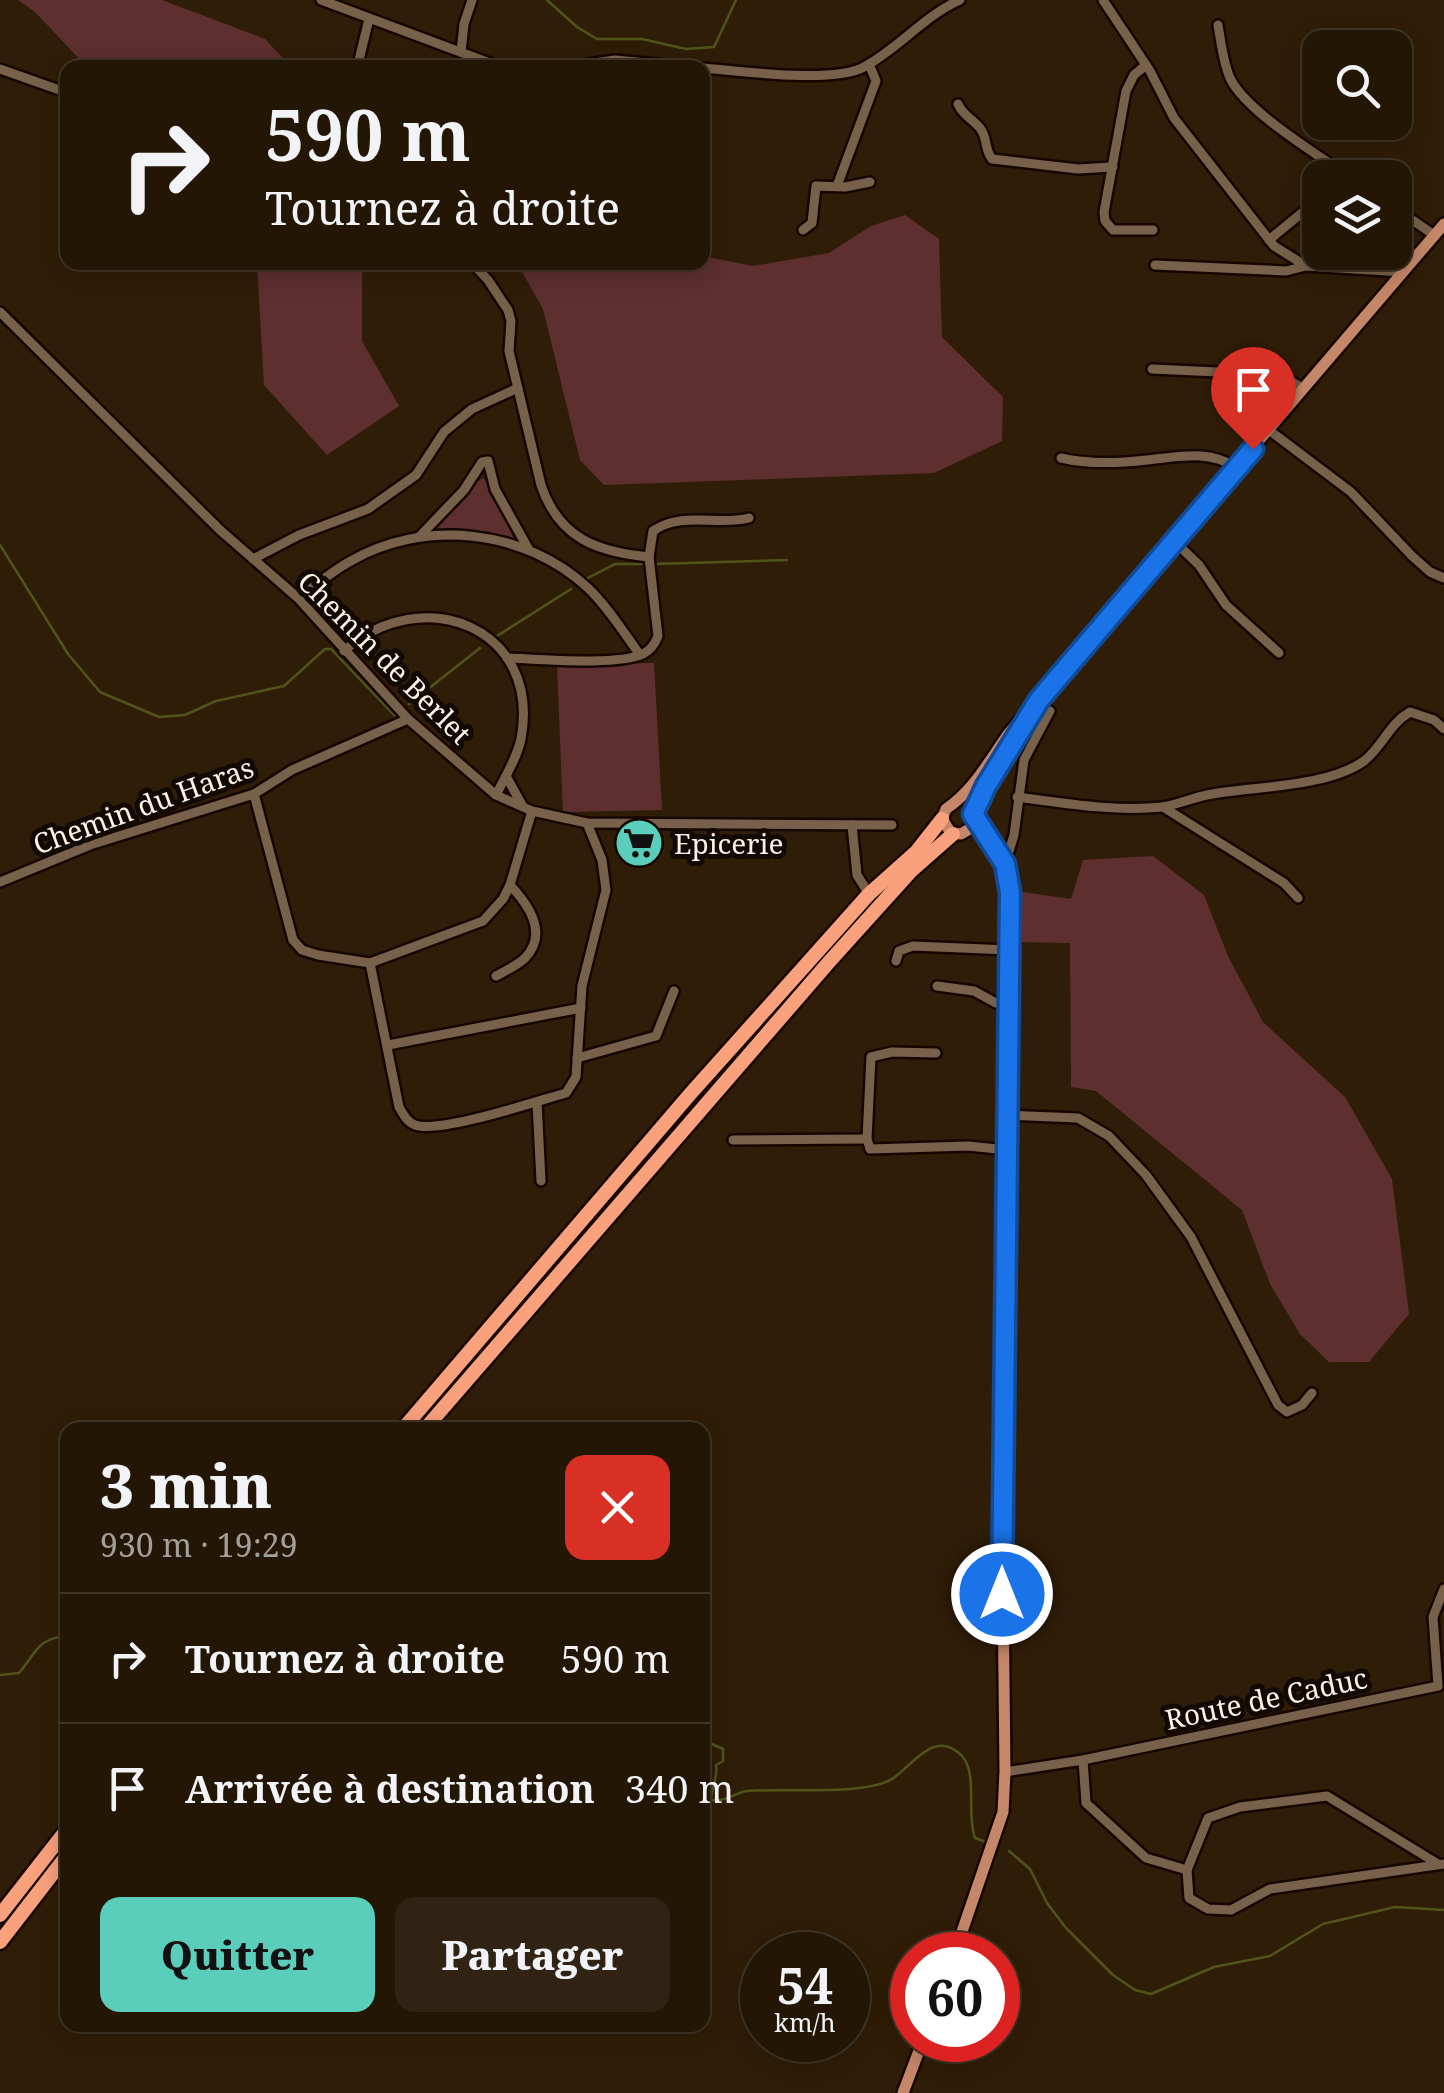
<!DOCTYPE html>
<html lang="fr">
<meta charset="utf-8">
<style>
:root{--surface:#241605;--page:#302313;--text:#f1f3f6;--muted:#a39f9a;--line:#413527;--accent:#5bcebb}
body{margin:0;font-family:"Noto Serif",serif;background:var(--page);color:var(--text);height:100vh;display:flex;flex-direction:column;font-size:38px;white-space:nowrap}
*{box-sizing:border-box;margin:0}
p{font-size:32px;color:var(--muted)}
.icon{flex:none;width:55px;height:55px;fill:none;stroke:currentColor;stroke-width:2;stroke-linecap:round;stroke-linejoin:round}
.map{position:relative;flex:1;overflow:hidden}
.side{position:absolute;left:60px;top:1422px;width:650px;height:610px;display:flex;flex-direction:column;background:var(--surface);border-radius:20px;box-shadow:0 5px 25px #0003,0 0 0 2px var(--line)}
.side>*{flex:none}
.top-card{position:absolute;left:60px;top:60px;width:650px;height:210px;border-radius:20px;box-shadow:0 5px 25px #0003,0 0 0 2px var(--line);background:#241605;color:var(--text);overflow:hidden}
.tools{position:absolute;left:1302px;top:30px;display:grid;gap:20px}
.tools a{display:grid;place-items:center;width:110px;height:110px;border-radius:20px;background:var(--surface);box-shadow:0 5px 25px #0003,0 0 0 2px var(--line);font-size:50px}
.speed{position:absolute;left:740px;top:1932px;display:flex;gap:20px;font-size:50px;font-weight:700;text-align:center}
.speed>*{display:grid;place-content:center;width:130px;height:130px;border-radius:50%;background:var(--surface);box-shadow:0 5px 25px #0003,0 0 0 2px var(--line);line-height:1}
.speed small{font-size:25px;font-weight:400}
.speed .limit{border:15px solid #d22;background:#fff;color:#111}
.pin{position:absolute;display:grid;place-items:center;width:85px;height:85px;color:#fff;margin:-102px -42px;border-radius:50% 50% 50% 0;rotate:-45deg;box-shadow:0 0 10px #0007}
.pin .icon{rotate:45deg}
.me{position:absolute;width:110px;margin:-55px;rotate:0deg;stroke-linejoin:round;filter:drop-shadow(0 0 8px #0008)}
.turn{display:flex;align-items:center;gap:35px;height:210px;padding:0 40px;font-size:45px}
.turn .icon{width:130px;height:130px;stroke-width:2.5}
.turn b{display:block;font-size:70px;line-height:85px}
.round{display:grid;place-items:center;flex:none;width:105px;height:105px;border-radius:20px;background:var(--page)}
.head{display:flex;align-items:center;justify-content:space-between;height:170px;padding:0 40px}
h1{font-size:60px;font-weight:800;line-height:75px}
.primary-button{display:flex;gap:20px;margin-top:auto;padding:20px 40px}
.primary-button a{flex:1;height:115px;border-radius:20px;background:var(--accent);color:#111;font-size:40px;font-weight:800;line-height:115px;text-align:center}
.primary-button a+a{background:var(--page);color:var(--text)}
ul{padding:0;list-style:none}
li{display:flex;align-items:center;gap:30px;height:130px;padding:0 40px;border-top:2px solid var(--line)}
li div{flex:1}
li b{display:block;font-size:38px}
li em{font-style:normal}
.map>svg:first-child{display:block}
.green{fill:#5d2f2f}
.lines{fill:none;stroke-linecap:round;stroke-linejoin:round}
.stream{stroke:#515419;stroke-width:2.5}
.minor-casing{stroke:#170600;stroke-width:14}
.major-casing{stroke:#170600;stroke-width:16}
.highway-casing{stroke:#170600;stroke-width:19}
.minor{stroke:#78614a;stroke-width:9}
.major{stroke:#c58769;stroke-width:11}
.highway{stroke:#f9a17d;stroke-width:14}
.route-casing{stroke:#114b97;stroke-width:25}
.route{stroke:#1a73e8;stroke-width:18}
.labels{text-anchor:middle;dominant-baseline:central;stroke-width:10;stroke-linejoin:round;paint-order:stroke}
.street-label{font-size:28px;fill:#fdf2e8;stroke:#120903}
.poi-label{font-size:28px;fill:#fdf2e8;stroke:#120903;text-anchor:start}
</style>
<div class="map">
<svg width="1444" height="2093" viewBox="0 0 1444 2093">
<rect width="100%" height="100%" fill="#301d07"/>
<g class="green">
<polygon points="18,0 162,0 265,39 291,67 87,67 35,12"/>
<polygon points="905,215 939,239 942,337 1003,397 1002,441 934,473 604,485 580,460 543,309 517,263 702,262 703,256 753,266 829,253 871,226"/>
<polygon points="257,263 362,263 362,341 399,406 327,455 264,385"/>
<path d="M483,478C492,486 508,527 516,542L485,531H434C449,517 467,486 483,478Z"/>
<polygon points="654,663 662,810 563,812 557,665"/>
<polygon points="1153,856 1204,895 1228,956 1263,1022 1345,1097 1392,1179 1409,1314 1369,1362 1329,1362 1300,1334 1270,1284 1242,1210 1096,1091 1071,1087 1070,943 1017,942 1016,891 1071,899 1083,860"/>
</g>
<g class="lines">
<g class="stream">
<polyline points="547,0 577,27 597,39 642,39 686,49 714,47 736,0"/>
<polyline points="0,545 68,654 100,692 159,717 185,715 216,701 284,686 325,649 331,649 395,716"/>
<polyline points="654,564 787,560"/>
<polyline points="586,579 615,564 642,564"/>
<polyline points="494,638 571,589"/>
<polyline points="409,704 480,648"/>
<path d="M0,1675L19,1673C38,1651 35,1640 68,1635"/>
<path d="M702,1748L712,1744L723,1749V1761L716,1765C718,1779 711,1788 711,1800C726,1802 734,1793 747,1791C782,1788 864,1796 892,1779C912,1767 934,1727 962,1756C978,1774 966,1813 975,1838L986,1842"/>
<polyline points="1009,1851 1030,1869 1047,1903 1066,1928 1113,1975 1135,1990 1151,1994 1214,1967 1270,1956 1323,1924 1395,1907 1444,1910"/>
</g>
<g class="minor-casing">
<g id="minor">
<polyline points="321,0 503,68"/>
<polyline points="1103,0 1150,71 1174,118 1274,246 1306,266 1403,272"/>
<path d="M1218,25C1221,42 1223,62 1230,78C1246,112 1320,156 1351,178"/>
<polyline points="461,52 464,24 472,0"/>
<polyline points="1146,65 1134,75 1126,91 1104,212 1105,221 1113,230 1153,230"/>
<polyline points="357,68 369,19"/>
<polyline points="560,68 615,60 699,68"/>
<path d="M702,68C740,71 833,84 864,67C899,48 924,16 960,0"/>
<polyline points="0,69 68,93"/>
<path d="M958,104C963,116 972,118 980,128C988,138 984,149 992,159L1078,169L1113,167"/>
<polyline points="837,186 876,81 869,64"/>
<polyline points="1395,208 1434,235"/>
<polyline points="803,230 812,223 816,186 845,187 870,182"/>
<polyline points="1269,240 1320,198"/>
<path d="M471,262L488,280L508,310L511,321L509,351L541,485C559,539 598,552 649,557"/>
<polyline points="1155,265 1286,271 1306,266"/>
<polyline points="0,312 220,530 298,598 408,719 496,795 532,811 587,823 892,825"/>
<polyline points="1152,369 1281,375 1304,389"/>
<polyline points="1269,430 1351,492 1412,556 1430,572 1444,578"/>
<path d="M1061,458C1086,464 1121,463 1147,460C1179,457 1209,449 1237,468"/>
<polyline points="419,537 464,490 482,462 488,461 495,489 529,550"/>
<polyline points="1175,542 1199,565 1226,605 1279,653"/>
<polyline points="253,559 299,535 368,509 416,475 444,432 472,409 518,388"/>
<path d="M298,598C315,586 331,572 349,562C424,518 525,529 588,588C608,607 624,633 640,655"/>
<path d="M344,651C422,581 542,627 521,739C517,758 505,777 496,795"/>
<path d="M507,658C539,659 617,666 643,654C651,650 655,644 658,636L649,557L653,531C681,511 718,526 749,518"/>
<polyline points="506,776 522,805"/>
<polyline points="254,794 293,940 302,950 318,955 370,963 483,921 503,899 510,885 532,811"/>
<path d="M1017,797C1064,803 1115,812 1162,807C1177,805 1192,798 1207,795C1252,786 1326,788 1364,761C1383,746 1389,724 1410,712L1434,720L1444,729"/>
<polyline points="1163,807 1284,883 1298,898"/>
<polyline points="852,825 857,875 869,894"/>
<polyline points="1005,864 1014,835 1024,760 1050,711"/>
<polyline points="0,882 90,845 254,794 292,770 408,719"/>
<polyline points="896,961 899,951 913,946 1009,950"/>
<path d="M370,963L399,1107C403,1114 407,1122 415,1125C439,1134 537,1101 566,1093L576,1077L582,986L606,890L602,860L587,823"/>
<path d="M496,976C505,971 518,965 525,958C549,933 528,904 510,885"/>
<polyline points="937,986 974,991 996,1003 1008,1004"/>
<polyline points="388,1045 581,1008"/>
<polyline points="936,1053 892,1052 871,1057 867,1139 870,1149 968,1146 1007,1150"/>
<polyline points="577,1058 656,1036 674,991"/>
<polyline points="537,1102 541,1181"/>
<polyline points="1007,1115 1078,1118 1109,1136 1146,1175 1191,1237 1278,1405 1287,1412 1302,1405 1312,1393"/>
<polyline points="733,1140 867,1139"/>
<polyline points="1083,1760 1086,1803 1146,1858 1187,1870"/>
<polyline points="1005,1772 1083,1760 1438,1686 1433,1617 1444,1589"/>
<polyline points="1438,1864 1327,1796 1240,1807 1208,1818 1187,1870 1189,1898 1208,1909 1231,1910 1270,1889 1444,1864"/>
</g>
</g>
<g class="major-casing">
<g id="major">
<path d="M1039,699L986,786L973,814L971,828L961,834L951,833L942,819L946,809C974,790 989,761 1009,733L1444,224"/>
<polyline points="954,1955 1003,1812 1005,1772 1002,1495 1011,892 1000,852 973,817"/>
<polyline points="903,2093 923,2040"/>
</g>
</g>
<g class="highway-casing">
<g id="highway">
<polyline points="402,1430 691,1093 869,894 916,852 942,819"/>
<polyline points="424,1430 829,962 911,871 953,834"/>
<polyline points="0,1915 68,1828"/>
<polyline points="0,1942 68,1854"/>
</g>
</g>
<use href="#minor" class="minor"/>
<use href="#major" class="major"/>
<use href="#highway" class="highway"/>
</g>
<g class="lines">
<g class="route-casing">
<polyline id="route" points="1002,1594 1010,892 1005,864 973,814 986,786 1039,700 1253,449"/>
</g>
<use href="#route" class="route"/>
</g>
<defs>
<g id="supermarket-disc" transform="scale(2.5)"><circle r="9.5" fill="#5bcebb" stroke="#120903"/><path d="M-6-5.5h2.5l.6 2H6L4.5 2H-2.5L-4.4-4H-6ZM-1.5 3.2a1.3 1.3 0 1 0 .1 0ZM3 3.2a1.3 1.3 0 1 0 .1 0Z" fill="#111"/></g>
</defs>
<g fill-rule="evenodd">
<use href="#supermarket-disc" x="639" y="843"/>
</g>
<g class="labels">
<g class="street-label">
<text transform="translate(385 657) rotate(45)">Chemin de Berlet</text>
<text transform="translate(143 805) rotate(-20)">Chemin du Haras</text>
<text transform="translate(1266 1698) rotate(-12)">Route de Caduc</text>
</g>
<g class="poi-label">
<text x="674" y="843">Epicerie</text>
</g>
</g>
</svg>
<div class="tools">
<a><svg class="icon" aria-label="search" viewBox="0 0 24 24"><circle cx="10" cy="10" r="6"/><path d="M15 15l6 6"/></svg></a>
<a><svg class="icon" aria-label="layers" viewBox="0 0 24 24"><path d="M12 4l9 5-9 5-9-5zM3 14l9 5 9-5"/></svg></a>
</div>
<div class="speed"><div>54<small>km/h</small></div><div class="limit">60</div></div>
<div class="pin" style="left:1253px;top:449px;background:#d93025"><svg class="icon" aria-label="arrive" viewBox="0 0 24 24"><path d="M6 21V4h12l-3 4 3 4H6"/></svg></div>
<svg class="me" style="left:1002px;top:1594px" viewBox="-20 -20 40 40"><circle r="17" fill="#1a73e8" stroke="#fff" stroke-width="3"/><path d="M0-11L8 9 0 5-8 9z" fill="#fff"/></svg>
<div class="top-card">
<div class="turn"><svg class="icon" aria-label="right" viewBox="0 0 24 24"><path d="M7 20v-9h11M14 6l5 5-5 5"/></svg><div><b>590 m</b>Tournez à droite</div></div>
</div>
<section class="side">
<div class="head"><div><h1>3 min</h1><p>930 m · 19:29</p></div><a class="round" style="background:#d93025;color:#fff"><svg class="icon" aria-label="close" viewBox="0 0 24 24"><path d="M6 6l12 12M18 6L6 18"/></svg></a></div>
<ul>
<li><svg class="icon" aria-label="right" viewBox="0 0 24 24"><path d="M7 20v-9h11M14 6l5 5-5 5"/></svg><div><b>Tournez à droite</b></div><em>590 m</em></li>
<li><svg class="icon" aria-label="arrive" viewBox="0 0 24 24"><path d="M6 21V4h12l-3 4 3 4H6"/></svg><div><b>Arrivée à destination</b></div><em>340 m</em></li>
</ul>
<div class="primary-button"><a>Quitter</a><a>Partager</a></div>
</section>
</div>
